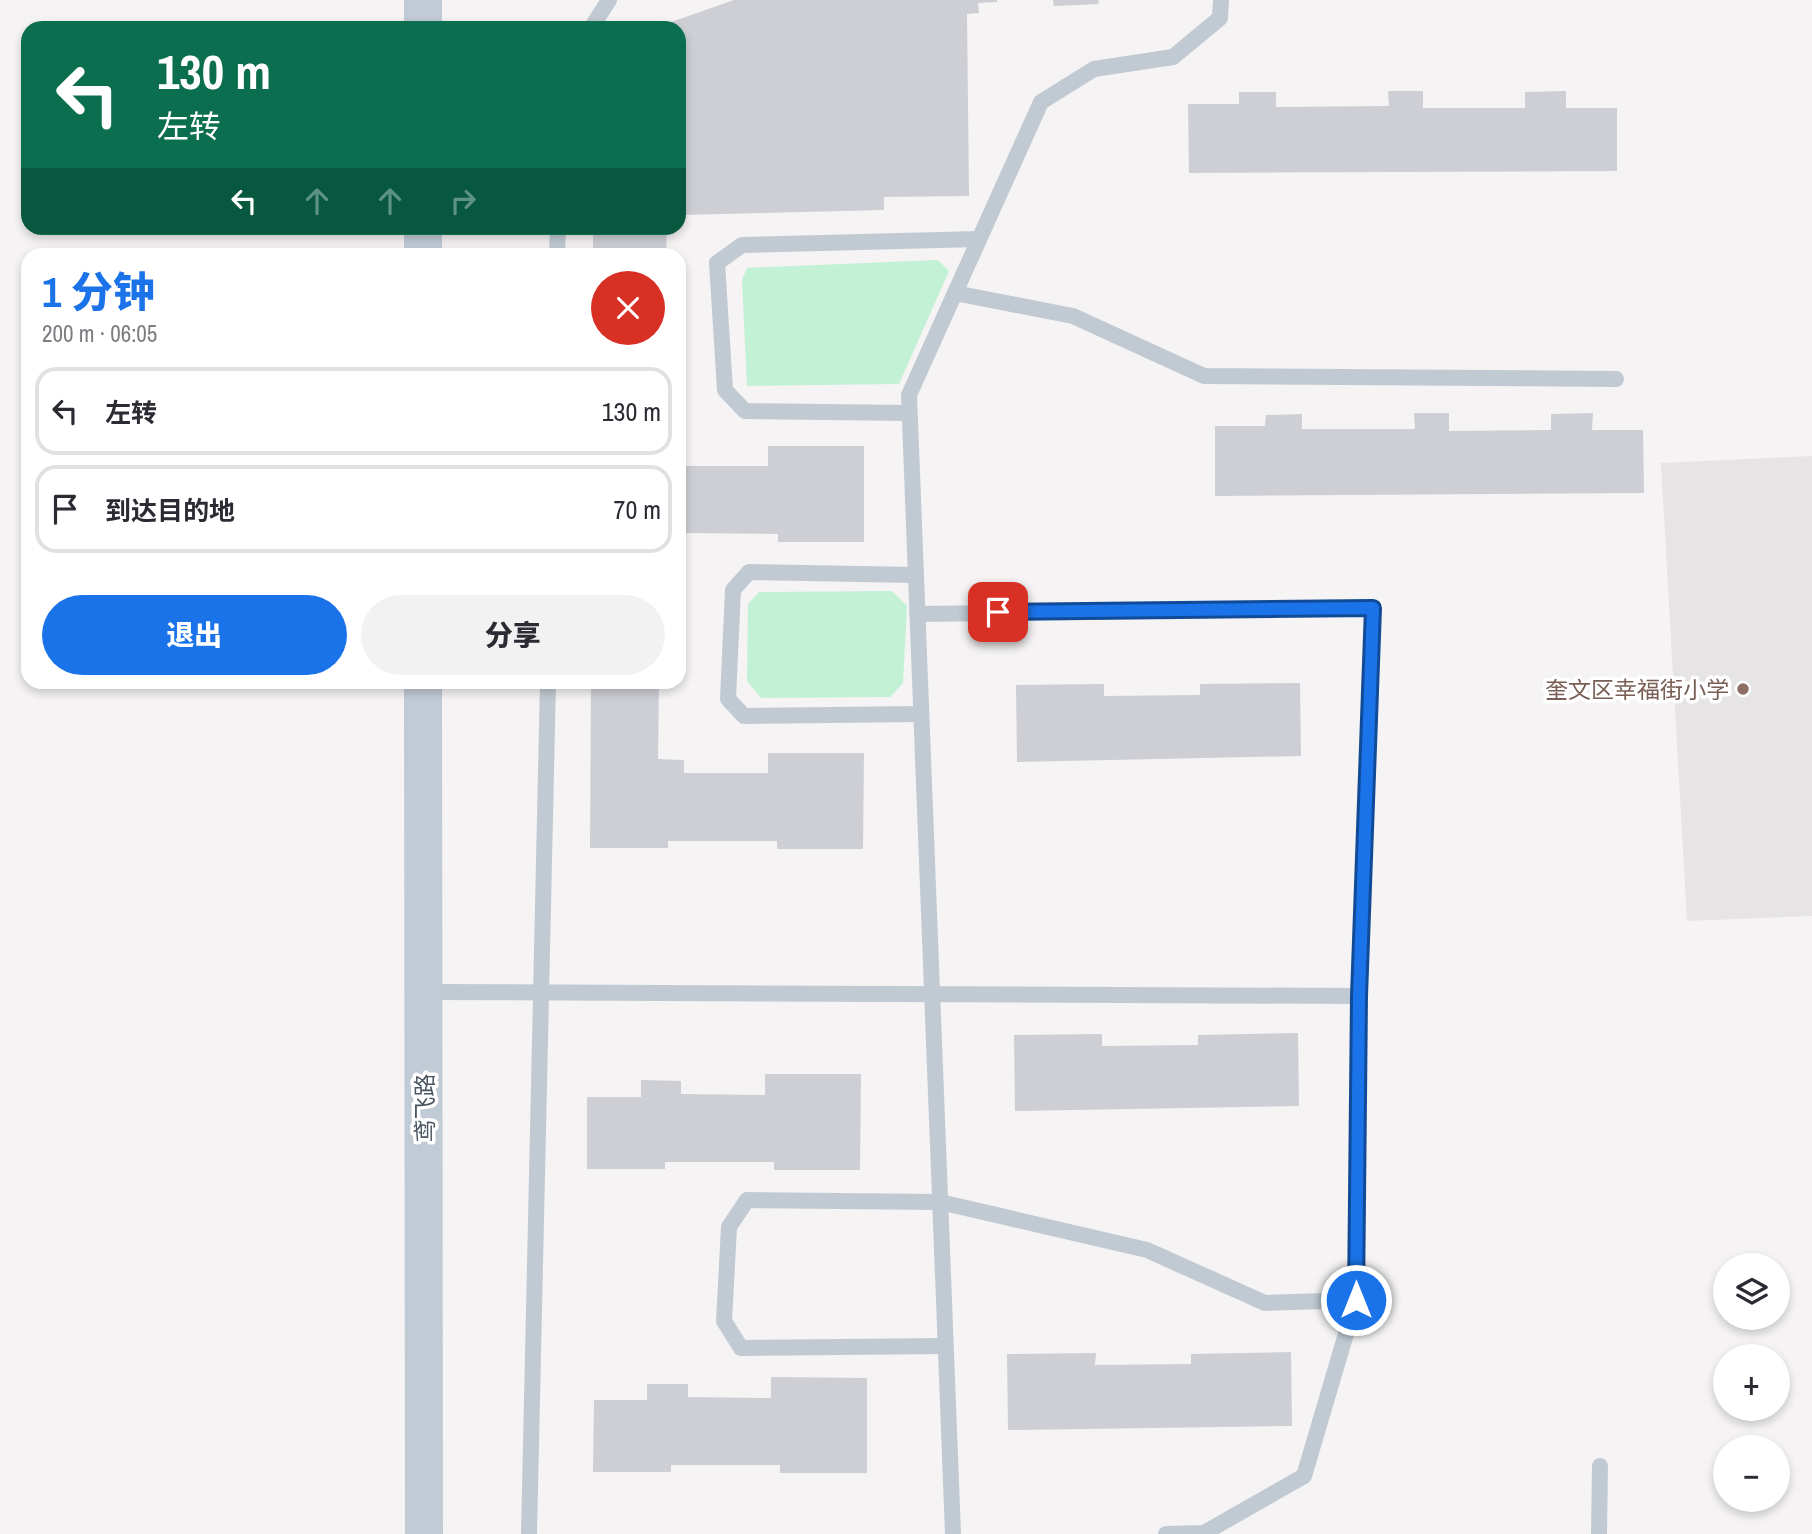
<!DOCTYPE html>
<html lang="zh">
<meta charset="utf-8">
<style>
:root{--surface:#fff;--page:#f2f2f3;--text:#2b2b33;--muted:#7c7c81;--line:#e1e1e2;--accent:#1a73e8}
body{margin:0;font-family:"Archivo Narrow","Noto Sans SC",sans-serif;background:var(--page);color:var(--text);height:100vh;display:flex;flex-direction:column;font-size:26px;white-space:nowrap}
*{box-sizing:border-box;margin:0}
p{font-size:23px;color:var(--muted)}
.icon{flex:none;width:38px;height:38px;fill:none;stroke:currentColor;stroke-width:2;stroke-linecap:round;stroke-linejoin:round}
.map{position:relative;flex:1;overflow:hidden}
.details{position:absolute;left:21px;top:248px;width:665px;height:441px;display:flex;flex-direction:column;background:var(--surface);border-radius:21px;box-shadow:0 4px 10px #0003}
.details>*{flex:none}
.top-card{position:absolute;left:21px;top:21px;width:665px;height:214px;border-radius:21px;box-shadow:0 4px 10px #0003;background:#0b6e4f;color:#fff;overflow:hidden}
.fabs{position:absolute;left:1713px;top:1253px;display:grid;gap:14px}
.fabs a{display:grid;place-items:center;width:77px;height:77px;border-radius:50%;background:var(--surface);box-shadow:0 4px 10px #0003;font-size:35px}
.pin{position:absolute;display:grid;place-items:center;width:60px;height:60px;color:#fff;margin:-30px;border-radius:14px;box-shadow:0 4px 10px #0006}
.me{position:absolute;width:77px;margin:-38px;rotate:0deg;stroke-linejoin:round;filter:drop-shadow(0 0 5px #0008)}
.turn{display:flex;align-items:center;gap:24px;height:147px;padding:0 21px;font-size:32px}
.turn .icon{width:91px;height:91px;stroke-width:2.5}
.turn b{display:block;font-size:49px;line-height:60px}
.lanes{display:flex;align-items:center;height:66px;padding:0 21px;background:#0003;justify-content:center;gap:35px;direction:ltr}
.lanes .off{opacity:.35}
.round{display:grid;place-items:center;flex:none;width:74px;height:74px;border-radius:37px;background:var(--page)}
.overview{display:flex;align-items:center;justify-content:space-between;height:119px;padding:0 21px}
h1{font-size:42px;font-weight:800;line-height:52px;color:var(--accent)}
.button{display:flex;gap:14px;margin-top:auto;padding:14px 21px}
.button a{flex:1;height:80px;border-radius:42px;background:var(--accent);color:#fff;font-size:28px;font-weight:800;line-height:80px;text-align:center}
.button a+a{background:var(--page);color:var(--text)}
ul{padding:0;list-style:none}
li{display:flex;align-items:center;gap:21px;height:88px;margin:0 14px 10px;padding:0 7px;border:4px solid var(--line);border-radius:21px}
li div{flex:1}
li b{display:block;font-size:26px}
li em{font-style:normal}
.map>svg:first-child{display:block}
.education{fill:#e6e4e5}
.green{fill:#c3f1d5}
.building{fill:#cdcfd5}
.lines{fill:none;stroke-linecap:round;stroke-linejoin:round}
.lane{stroke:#c1cad2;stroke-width:16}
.secondary{stroke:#c1cbd6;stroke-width:38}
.route-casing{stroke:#114b97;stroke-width:18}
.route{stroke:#1a73e8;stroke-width:12}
.education-dot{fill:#8d6e63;stroke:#fff;stroke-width:2.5}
.labels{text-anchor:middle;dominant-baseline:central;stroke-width:7;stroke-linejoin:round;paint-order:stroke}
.education-label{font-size:23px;fill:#785e54;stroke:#fff;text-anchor:end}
.street-label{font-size:23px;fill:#4a5661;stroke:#fff}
</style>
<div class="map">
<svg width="1812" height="1534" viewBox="0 0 1812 1534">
<rect width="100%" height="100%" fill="#f5f3f3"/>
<polygon class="education" points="1812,456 1812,916 1687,921 1661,463"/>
<g class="green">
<polygon points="938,260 949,271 899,384 747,386 742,280 747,268"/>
<polygon points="892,591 907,606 903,683 890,697 761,698 747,681 748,604 759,592"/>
</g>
<g class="building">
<polygon points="734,0 997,0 997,2 978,3 979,13 967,14 969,196 884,197 884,210 679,215 679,28 654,28"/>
<polygon points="1053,0 1098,0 1099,4 1054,6"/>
<polygon points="1388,91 1423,91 1423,108 1525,108 1525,92 1566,91 1566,108 1617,108 1617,171 1189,173 1188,104 1239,104 1239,92 1276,92 1276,107 1389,106"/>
<polygon points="593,228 667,228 666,256 593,256"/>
<polygon points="1414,413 1449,413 1449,431 1551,430 1551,414 1593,413 1592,430 1643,430 1644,493 1215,496 1215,426 1265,426 1266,415 1302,414 1302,429 1415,429"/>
<polygon points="768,446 864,446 864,542 778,542 778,534 679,533 679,452 685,452 685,466 768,466"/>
<polygon points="591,682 659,682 658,759 684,760 684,773 768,773 768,753 864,753 863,849 777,849 777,841 668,841 668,848 590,848"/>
<polygon points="1300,683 1301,756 1017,762 1016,685 1104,684 1104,696 1200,695 1200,684"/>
<polygon points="1298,1033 1299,1106 1015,1111 1014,1035 1102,1034 1102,1046 1198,1045 1198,1035"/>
<polygon points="765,1074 861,1074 860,1170 774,1170 774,1162 665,1162 665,1169 587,1169 587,1097 641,1097 641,1080 681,1081 681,1094 765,1095"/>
<polygon points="1291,1352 1292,1426 1008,1430 1007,1354 1096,1353 1095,1365 1191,1364 1191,1354"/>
<polygon points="771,1377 867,1378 867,1473 780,1473 780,1465 671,1465 671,1472 593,1472 594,1400 647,1400 647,1384 688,1384 688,1397 771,1398"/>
</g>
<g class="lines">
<g class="lane">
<polyline points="591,28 609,0"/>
<polyline points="557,256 558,228"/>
<polyline points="955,293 1073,316 1204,376 1616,379"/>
<polyline points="909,413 745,411 725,390 717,263 742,245 979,239"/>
<polyline points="915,575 749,572 733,590 728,699 744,716 921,714"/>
<polyline points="424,992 1359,996 1373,608 917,614"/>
<polyline points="945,1346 741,1348 724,1321 729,1227 747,1200 940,1202 1147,1250 1265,1303 1356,1300"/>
<polyline points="529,1534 548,682"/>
<polyline points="953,1534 909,395 1041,102 1094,69 1173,57 1220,18 1221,0"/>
<polyline points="1166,1534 1204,1533 1304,1476 1356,1300 1359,996"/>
<polyline points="1599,1534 1600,1466"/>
</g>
<g class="secondary">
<polyline points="423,0 423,28"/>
<polyline points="423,228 423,256"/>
<polyline points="423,682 424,1534"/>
</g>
</g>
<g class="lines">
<g class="route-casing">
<polyline id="route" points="998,612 1373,608 1359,996 1356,1300"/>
</g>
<use href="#route" class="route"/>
</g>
<circle class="education-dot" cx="1743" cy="689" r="7"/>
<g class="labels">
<g class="education-label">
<text x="1729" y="689">奎文区幸福街小学</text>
</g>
<g class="street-label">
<text transform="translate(424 1108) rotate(-90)">鸢飞路</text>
</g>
</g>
</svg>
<div class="fabs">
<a><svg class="icon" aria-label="layers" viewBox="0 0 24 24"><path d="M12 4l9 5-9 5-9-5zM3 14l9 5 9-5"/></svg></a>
<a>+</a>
<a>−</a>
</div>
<div class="pin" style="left:998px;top:612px;background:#d93025"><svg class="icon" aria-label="arrive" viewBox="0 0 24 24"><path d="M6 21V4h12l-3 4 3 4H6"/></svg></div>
<svg class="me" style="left:1356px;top:1300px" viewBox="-20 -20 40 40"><circle r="17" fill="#1a73e8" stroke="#fff" stroke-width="3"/><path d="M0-11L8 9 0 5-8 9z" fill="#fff"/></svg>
<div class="top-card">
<div class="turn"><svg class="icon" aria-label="left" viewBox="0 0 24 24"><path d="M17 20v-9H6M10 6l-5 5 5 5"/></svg><div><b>130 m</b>左转</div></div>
<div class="lanes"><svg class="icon" aria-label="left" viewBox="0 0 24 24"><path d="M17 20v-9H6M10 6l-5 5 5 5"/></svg><svg class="icon off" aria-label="ahead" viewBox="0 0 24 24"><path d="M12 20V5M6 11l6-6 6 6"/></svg><svg class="icon off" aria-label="ahead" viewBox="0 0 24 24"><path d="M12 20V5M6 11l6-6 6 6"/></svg><svg class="icon off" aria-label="right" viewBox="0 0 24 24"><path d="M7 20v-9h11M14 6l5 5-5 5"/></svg></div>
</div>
<section class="details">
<div class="overview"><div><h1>1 分钟</h1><p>200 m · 06:05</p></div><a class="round" style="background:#d93025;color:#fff"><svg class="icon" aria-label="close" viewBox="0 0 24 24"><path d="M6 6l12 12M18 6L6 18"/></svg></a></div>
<ul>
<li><svg class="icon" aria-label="left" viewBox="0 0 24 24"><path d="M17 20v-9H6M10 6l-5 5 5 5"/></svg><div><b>左转</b></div><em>130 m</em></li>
<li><svg class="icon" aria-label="arrive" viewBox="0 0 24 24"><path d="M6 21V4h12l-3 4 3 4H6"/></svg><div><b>到达目的地</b></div><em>70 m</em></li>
</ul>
<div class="button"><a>退出</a><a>分享</a></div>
</section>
</div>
